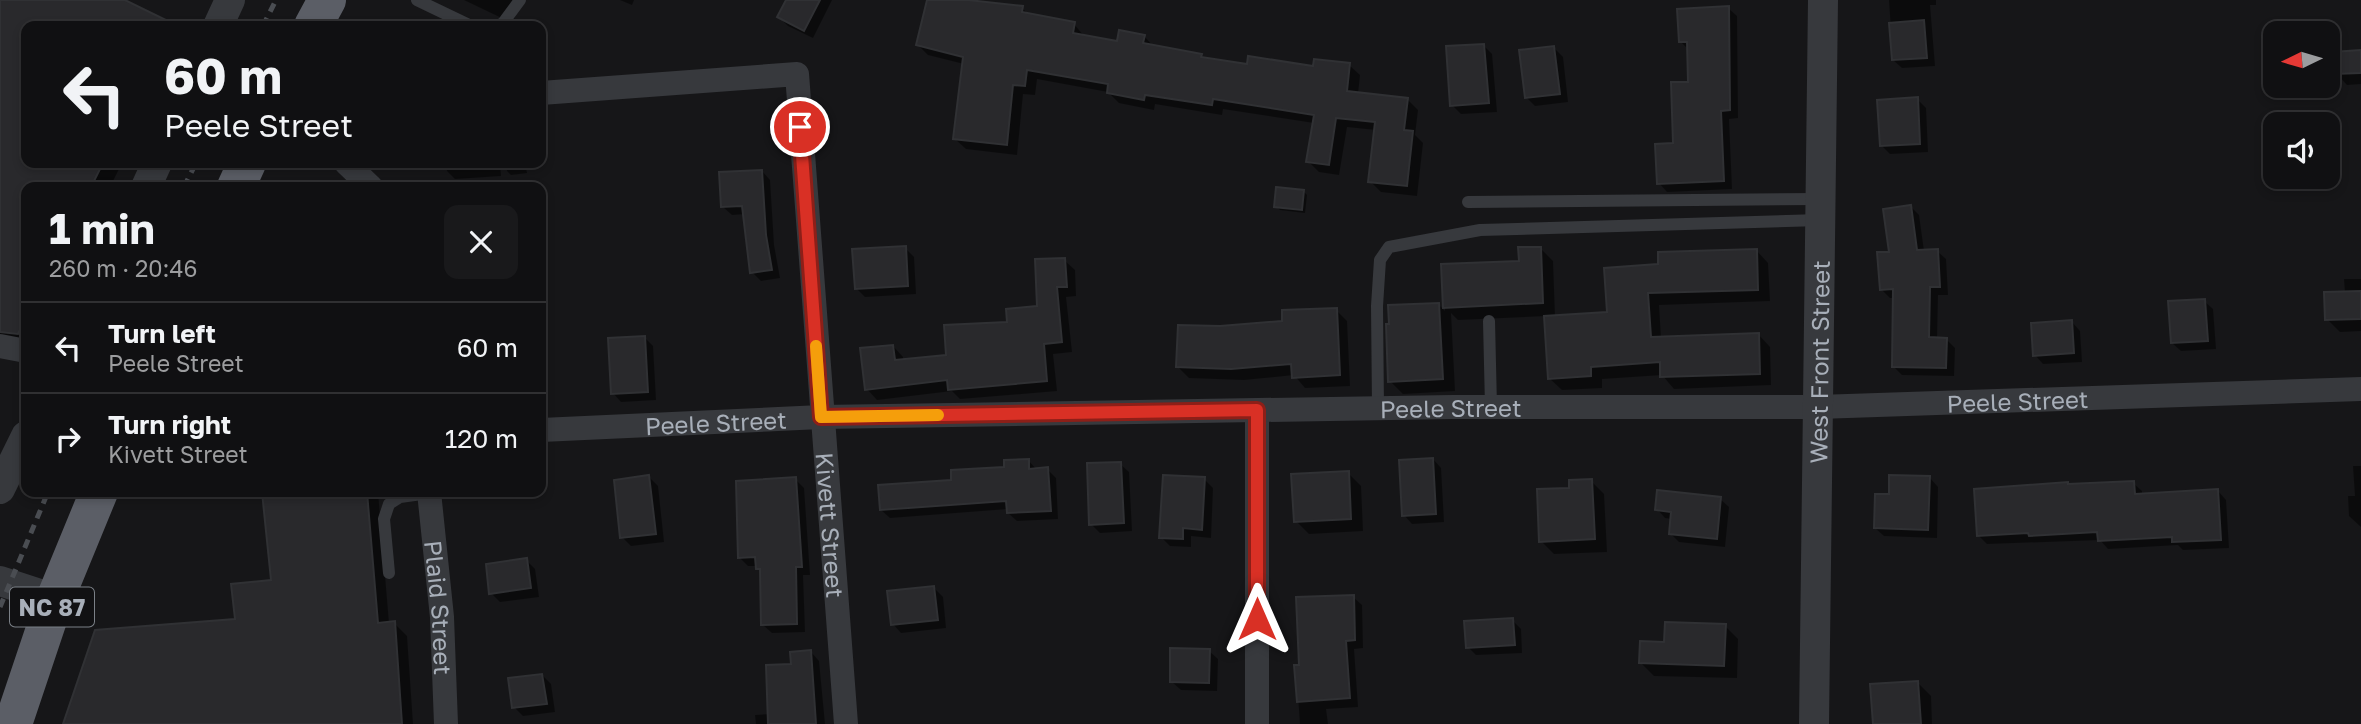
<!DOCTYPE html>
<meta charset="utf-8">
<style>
:root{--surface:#101012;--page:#19191b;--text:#f1f3f6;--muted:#9c9d9f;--line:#303032}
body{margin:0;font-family:"Golos Text",sans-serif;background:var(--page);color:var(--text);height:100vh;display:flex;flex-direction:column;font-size:26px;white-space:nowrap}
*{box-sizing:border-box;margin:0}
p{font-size:23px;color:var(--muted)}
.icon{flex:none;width:38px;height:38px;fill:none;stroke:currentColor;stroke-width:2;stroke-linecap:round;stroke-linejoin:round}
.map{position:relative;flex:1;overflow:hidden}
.side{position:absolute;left:21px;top:182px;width:525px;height:315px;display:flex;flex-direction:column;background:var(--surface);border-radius:14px;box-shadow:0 4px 10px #0003,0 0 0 2px var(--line)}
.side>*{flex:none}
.guide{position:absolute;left:21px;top:21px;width:525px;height:147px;border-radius:14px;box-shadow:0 4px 10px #0003,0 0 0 2px var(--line);background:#101012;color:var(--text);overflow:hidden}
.needle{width:46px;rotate:265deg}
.buttons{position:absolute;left:2263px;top:21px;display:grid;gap:14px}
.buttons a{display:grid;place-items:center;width:77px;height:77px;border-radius:14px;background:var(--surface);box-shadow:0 4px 10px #0003,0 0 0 2px var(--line);font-size:35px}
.pin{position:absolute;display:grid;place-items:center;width:60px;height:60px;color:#fff;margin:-30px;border:4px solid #fff;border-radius:50%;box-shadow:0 2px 7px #0007}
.me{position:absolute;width:77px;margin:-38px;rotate:0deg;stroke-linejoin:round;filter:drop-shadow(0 0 5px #0008)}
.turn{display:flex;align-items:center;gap:24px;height:147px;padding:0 28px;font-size:32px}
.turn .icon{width:91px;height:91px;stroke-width:2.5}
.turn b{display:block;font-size:49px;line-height:60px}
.round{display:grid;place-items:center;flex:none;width:74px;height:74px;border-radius:14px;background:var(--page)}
.head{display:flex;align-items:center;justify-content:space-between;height:119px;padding:0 28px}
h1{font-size:42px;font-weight:700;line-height:52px}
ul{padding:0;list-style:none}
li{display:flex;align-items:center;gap:21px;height:91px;padding:0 28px;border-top:2px solid var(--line)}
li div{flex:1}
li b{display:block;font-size:26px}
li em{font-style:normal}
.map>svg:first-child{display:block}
.shadow{fill:#0007}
.building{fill:#29292c;stroke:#303134;stroke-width:2}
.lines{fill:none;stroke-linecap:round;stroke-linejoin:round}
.service{stroke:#37393d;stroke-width:12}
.minor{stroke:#37393d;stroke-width:24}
.tertiary{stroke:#37393d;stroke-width:30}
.trunk{stroke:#5b5e66;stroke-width:38}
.rail{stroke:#4a4d52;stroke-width:5;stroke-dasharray:9 7;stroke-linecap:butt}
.route-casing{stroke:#8d1f18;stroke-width:18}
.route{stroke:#d93025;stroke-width:12}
.slow{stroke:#f59e0b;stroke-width:12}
.labels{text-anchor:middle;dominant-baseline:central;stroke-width:7;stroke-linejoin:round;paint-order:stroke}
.shield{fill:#111113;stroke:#7b8087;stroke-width:2}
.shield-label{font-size:23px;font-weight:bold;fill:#a8afb9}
.street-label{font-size:24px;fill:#a8afb9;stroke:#111113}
</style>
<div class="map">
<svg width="2361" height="724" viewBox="0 0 2361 724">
<rect width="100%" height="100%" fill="#161618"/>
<g class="shadow">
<polygon points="0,0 121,0 173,26 26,26 26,163 122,163 110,187 26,187 26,346 0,349"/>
<polygon points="464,0 522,0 512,23"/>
<polygon points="620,0 634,0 632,5"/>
<polygon points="788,0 832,0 813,38 788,26 779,17"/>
<polygon points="929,0 975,0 975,3 1022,8 1030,16 1074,24 1084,36 1118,43 1144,36 1154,47 1201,56 1205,60 1248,66 1314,68 1349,65 1360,75 1358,94 1407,99 1418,110 1415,135 1423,143 1417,196 1381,192 1370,181 1376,130 1347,127 1339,175 1319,172 1308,161 1314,123 1223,109 1222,115 1155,104 1154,110 1119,103 1108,92 1037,79 1035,95 1023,94 1017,155 966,149 955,139 964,64 928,55 918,45"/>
<polygon points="1889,0 1936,0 1936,5 1930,5 1935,66 1902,68 1893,60"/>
<polygon points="1728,8 1737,16 1738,118 1729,119 1732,189 1667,192 1659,183 1675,145 1690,84 1689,50 1680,41"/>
<polygon points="1484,46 1492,54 1497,112 1461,114 1452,105"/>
<polygon points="1554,48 1563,57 1568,102 1535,106 1526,97"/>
<polygon points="2361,52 2361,84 2347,85 2336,73"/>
<polygon points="1917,99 1926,108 1928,152 1890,154 1881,145"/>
<polygon points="446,163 500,163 501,176 455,179 447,171"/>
<polygon points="506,163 525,163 527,173 511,175 507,171"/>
<polygon points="762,171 770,180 774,245 780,278 761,281 752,272 745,214 732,215 723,207"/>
<polygon points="1303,191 1307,195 1305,213 1280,210 1276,206"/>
<polygon points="1911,207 1919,215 1924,251 1937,251 1946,259 1948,295 1938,295 1937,339 1946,339 1955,348 1954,376 1902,375 1893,366 1894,298 1890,298 1881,289 1891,253"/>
<polygon points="905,248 914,257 916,294 865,297 856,288"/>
<polygon points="1540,248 1553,261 1555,317 1609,314 1660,266 1756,250 1768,263 1770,301 1659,305 1661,338 1758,334 1770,347 1771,385 1674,389 1662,375 1602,379 1602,388 1562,390 1549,378 1546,316 1458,320 1451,313 1455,391 1403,394 1390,381 1438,304 1445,311 1443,266 1521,262"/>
<polygon points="1064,260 1075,270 1076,296 1066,297 1072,352 1053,354 1057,391 960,399 952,391 877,400 867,389 893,346 903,357 903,361 948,356 1039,307"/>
<polygon points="2344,279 2361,279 2361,331 2340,332 2327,319 2345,293"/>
<polygon points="2204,301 2213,309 2216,349 2181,351 2172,343"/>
<polygon points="1336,310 1347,321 1350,386 1305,388 1294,375 1244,380 1189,378 1178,367 1220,328 1284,323"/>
<polygon points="2072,322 2080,331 2082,362 2043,364 2035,355"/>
<polygon points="644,337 653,346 656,400 621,402 613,393"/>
<polygon points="1433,459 1441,468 1444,522 1412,524 1404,515"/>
<polygon points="1028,460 1037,470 1047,469 1056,478 1058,519 1017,521 1008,513 1008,509 890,518 881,510 953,481"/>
<polygon points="1120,464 1129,472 1132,531 1100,533 1091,524"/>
<polygon points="2353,466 2361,466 2361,527 2349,516 2348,496 2355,496"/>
<polygon points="1348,473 1361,486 1363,531 1309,534 1296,521"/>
<polygon points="649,477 658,486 664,542 631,546 622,537"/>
<polygon points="1930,478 1938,487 1937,538 1884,536 1875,528 1891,496"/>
<polygon points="795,479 804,488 810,575 803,575 805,632 772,633 763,625 762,572 758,566 748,566 740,558"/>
<polygon points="1204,479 1213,488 1211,538 1191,536 1191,547 1170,546 1161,537"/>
<polygon points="1591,481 1604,494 1607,552 1554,554 1541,541"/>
<polygon points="2133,483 2142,491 2142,496 2218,491 2226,500 2229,548 2183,550 2178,545 2108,549 2100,540 1987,544 1978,535 2069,486"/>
<polygon points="260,492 378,492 389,623 394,623 407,636 413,724 64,724 237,621 273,582 265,496"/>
<polygon points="1720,499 1729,507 1725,547 1679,542 1671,534 1672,519 1665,518 1657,509"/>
<polygon points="526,560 535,569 539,597 500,602 491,593"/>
<polygon points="934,588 943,597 946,628 901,633 893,624"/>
<polygon points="1353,597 1362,605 1363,648 1354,649 1358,707 1326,709 1328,724 1300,724 1296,667 1301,666"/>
<polygon points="1512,620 1521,629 1522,653 1476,655 1468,647"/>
<polygon points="1725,626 1738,639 1737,678 1654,676 1641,663"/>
<polygon points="1209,651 1218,659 1217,691 1181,690 1172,682"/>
<polygon points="811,652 819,661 825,724 756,724 755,715 770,714 793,665"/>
<polygon points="542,675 551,684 555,712 523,716 514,707"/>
<polygon points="1918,683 1931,696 1932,724 1874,724"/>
</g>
<g class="building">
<polygon points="0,0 125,0 178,26 26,26 26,163 103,163 91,187 26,187 26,317 18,334 0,332"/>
<polygon points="786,0 820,0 804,31 777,17"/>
<polygon points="927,0 968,0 1023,6 1022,12 1075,22 1073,33 1117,41 1119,30 1145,35 1143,43 1202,54 1201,57 1247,64 1248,56 1313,66 1314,59 1350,63 1347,91 1408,98 1404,130 1413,131 1407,186 1368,182 1375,122 1336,118 1329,165 1306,162 1314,115 1213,99 1212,105 1145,95 1144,100 1107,93 1108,84 1027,70 1025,86 1013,85 1007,145 953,139 963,57 916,45"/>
<polygon points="1729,6 1730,110 1721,111 1724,181 1657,184 1655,144 1673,143 1671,82 1688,82 1687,42 1679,42 1677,9"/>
<polygon points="1924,20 1927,58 1892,60 1889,23"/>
<polygon points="1484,44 1489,103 1450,106 1446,46"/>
<polygon points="1554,46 1560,94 1525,98 1519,50"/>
<polygon points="2361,50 2361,73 2334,74 2333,52"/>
<polygon points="1918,97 1920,144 1880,146 1877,100"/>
<polygon points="762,170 766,235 772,270 750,273 742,206 721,207 719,172"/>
<polygon points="1276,187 1304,190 1302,210 1274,207"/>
<polygon points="1911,205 1917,250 1938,249 1940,287 1930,287 1929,337 1947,338 1946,368 1892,367 1893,289 1880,290 1877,252 1889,252 1883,209"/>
<polygon points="906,246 908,286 855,289 852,249"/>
<polygon points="1518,247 1541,247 1543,303 1443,308 1441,264 1519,261"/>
<polygon points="1757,249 1758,290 1648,293 1651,337 1759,333 1760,374 1660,377 1660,362 1591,367 1591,376 1548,379 1544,316 1607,312 1604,268 1658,264 1658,252"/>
<polygon points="1065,258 1067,287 1057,287 1062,342 1044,344 1047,381 948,390 947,380 865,390 860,348 893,345 895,360 946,355 944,325 1007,322 1006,309 1037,306 1035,259"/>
<polygon points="2361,291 2361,319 2325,320 2324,292"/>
<polygon points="2205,299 2208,341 2171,343 2168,301"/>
<polygon points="1439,303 1443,379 1388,382 1386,324 1389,324 1388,305"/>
<polygon points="1337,308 1340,375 1292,378 1291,364 1231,369 1176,367 1178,325 1220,326 1282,321 1282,310"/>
<polygon points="2072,320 2074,353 2033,356 2031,323"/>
<polygon points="645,336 648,392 611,394 608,338"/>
<polygon points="1433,458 1436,514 1402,516 1399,460"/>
<polygon points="1029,459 1029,469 1048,467 1051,511 1007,513 1006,501 880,510 878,485 951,480 951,470 1004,467 1004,460"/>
<polygon points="1121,462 1124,523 1089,525 1087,463"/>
<polygon points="1349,471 1351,519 1294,522 1291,474"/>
<polygon points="649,475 656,534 620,538 614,480"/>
<polygon points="1163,475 1205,477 1202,530 1183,528 1183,539 1159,538"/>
<polygon points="1889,475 1930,476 1928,530 1874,528 1875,494 1889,494"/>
<polygon points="796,477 802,567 796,567 797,624 761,625 760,569 756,569 755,557 738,558 736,481"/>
<polygon points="1592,479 1595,539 1539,542 1537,489 1569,488 1569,480"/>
<polygon points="2134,481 2135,494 2218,489 2221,540 2172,542 2172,537 2098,541 2097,532 2029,536 2028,533 1977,536 1974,489 2068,482 2068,484"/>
<polygon points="1657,490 1721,497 1717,539 1669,534 1671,512 1655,510"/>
<polygon points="262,492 367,492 378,623 395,621 402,724 63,724 95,630 235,619 231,584 271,580"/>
<polygon points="527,558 531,588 489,594 486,564"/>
<polygon points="934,586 938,620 891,625 887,591"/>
<polygon points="1354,595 1355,640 1346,641 1350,698 1297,702 1294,665 1299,665 1296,597"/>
<polygon points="1513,618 1515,645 1466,648 1464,621"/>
<polygon points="1665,622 1726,624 1724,666 1639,663 1640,641 1664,642"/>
<polygon points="1170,648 1210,649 1209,683 1170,682"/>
<polygon points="811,650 816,724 768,724 766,665 791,664 790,652"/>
<polygon points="542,674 547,704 512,708 508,678"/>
<polygon points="1918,681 1921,724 1873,724 1870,684"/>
</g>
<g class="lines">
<g class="service">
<polyline points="417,0 471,26"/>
<polyline points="497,26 503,23 520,0"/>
<polyline points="1468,202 1821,199"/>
<polyline points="1489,321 1491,407"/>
<polyline points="1378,408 1377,306 1380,260 1389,247 1480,230 1820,220"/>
<polyline points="389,573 384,519 389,504 400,497 429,493"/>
</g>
<g class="minor">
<path id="s1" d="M541,93L797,74L846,724"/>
<polyline points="346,163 371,187"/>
<polyline points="0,346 26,351"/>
<polyline points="1257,410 1257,724"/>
<path id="s2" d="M541,430L821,417L1452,407H1818L2361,389"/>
<path id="s3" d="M429,492L442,617L446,724"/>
</g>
<g class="tertiary">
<polyline points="218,26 230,0"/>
<polyline points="146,187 157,163"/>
<polyline points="0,489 26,436"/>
<polyline points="0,581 55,599"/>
<path id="s4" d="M1814,724L1823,0"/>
</g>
<g class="trunk">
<polyline points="313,26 327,0"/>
<polyline points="236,187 247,163"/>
<polyline points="13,724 55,599 99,492"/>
</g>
<g class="rail">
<polyline points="263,26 276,0"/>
<polyline points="184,187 196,163"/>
<polyline points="0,607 48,492"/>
</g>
</g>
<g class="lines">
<g class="route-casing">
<polyline id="route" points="800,127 821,417 1257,410 1257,619"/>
</g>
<use href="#route" class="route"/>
<polyline class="slow" points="816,346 821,417 938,415"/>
</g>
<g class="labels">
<rect class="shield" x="10" y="587.5" width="84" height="39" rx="5"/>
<g class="shield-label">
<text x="52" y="607">NC 87</text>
</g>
<g class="street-label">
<text stroke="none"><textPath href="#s4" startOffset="362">West Front Street</textPath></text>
<text stroke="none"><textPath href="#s2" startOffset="1477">Peele Street</textPath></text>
<text stroke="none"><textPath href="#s2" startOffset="910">Peele Street</textPath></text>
<text stroke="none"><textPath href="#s2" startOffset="175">Peele Street</textPath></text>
<text stroke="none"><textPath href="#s1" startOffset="709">Kivett Street</textPath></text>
<text stroke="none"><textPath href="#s3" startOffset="116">Plaid Street</textPath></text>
</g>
</g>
</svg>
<div class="buttons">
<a><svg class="needle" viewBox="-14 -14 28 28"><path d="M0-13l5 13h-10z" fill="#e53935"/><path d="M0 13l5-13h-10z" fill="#9c9d9f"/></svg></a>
<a><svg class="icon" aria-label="sound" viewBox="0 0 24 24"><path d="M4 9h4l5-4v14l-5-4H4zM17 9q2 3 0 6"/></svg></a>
</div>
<div class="pin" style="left:800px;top:127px;background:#d93025"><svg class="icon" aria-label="arrive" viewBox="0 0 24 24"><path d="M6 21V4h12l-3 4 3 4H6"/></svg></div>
<svg class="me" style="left:1257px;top:619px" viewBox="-20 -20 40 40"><path d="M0-17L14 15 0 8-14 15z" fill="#d93025" stroke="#fff" stroke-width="4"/></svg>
<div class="guide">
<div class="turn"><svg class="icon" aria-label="left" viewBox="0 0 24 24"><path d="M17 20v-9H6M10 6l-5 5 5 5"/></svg><div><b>60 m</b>Peele Street</div></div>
</div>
<section class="side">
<div class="head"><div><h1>1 min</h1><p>260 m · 20:46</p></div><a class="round"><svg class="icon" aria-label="close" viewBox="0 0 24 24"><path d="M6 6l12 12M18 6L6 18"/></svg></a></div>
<ul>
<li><svg class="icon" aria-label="left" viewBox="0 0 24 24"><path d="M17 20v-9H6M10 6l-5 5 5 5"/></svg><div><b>Turn left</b><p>Peele Street</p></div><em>60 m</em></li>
<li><svg class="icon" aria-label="right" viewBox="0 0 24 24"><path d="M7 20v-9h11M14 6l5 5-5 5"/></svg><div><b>Turn right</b><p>Kivett Street</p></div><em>120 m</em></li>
</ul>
</section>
</div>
